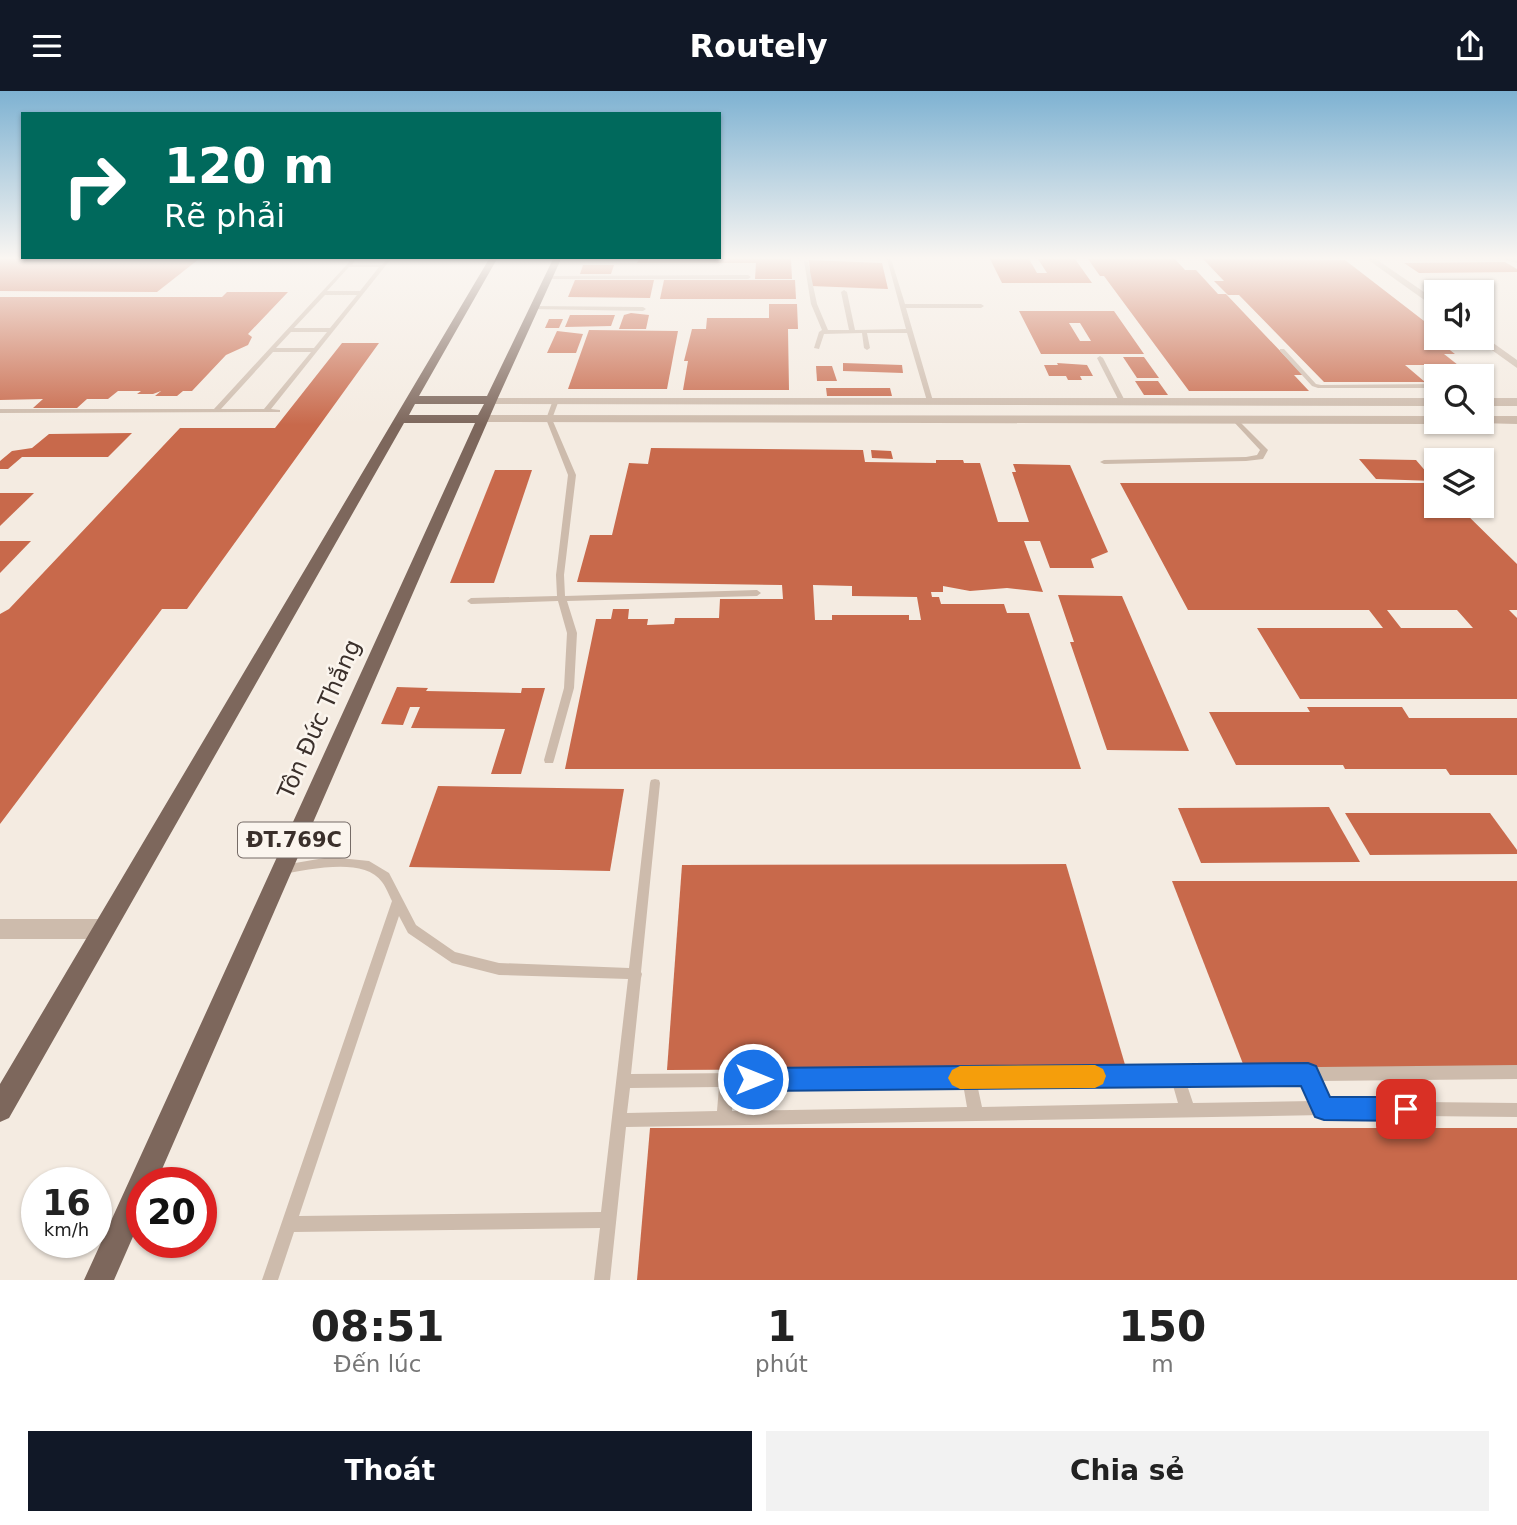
<!DOCTYPE html>
<html lang="vi">
<meta charset="utf-8">
<style>
:root{--surface:#fff;--page:#f2f2f2;--text:#222;--muted:#767676;--accent:#111827}
body{margin:0;font-family:"DejaVu Sans",sans-serif;background:var(--page);color:var(--text);height:100vh;display:flex;flex-direction:column;font-size:26px;white-space:nowrap}
*{box-sizing:border-box;margin:0}
p{font-size:23px;color:var(--muted)}
.icon{flex:none;width:38px;height:38px;fill:none;stroke:currentColor;stroke-width:2;stroke-linecap:round;stroke-linejoin:round}
.map{position:relative;height:1189px;overflow:hidden}
.details{display:flex;flex-direction:column;background:var(--surface);flex:1}
.details>*{flex:none}
.hud{position:absolute;left:21px;top:21px;width:700px;height:147px;border-radius:0px;box-shadow:0 2px 5px #0004;background:#00695c;color:#fff;overflow:hidden}
.tools{position:absolute;left:1424px;top:189px;display:grid;gap:14px}
.tools a{display:grid;place-items:center;width:70px;height:70px;border-radius:0px;background:var(--surface);box-shadow:0 2px 5px #0004;font-size:35px}
.speed{position:absolute;left:21px;top:1076px;display:flex;gap:14px;font-size:35px;font-weight:700;text-align:center}
.speed>*{display:grid;place-content:center;width:91px;height:91px;border-radius:50%;background:var(--surface);box-shadow:0 2px 5px #0004;line-height:1}
.speed small{font-size:18px;font-weight:400}
.speed .limit{border:10px solid #d22;background:#fff;color:#111}
.pin{position:absolute;display:grid;place-items:center;width:60px;height:60px;color:#fff;margin:-30px;border-radius:14px;box-shadow:0 4px 10px #0006}
.me{position:absolute;width:77px;margin:-38px;rotate:90deg;stroke-linejoin:round;filter:drop-shadow(0 0 5px #0008)}
.turn{display:flex;align-items:center;gap:24px;height:147px;padding:0 28px;font-size:32px}
.turn .icon{width:91px;height:91px;stroke-width:2.5}
.turn b{display:block;font-size:49px;line-height:60px}
.eta{display:flex;justify-content:space-evenly;align-items:center;height:119px;text-align:center}
.eta b{font-size:42px;font-weight:800;line-height:49px}
.primary-button{display:flex;gap:14px;margin-top:auto;padding:14px 28px}
.primary-button a{flex:1;height:80px;border-radius:0px;background:var(--accent);color:#fff;font-size:28px;font-weight:800;line-height:80px;text-align:center}
.primary-button a+a{background:var(--page);color:var(--text)}
header{display:flex;justify-content:space-between;align-items:center;height:91px;padding:0 28px;background:var(--accent);color:#fff;font-size:32px;font-weight:800}
.map>svg:first-child{display:block}
.building{fill:#c8694b;fill-rule:evenodd}
.lines{fill:none;stroke-linecap:round;stroke-linejoin:round}
.service{fill:#cdbbac;fill-rule:evenodd}
.minor{fill:#cdbbac;fill-rule:evenodd}
.primary{fill:#7d675c;fill-rule:evenodd}
.route{fill:#1a73e8;stroke:#114b97;stroke-width:2}
.slow{fill:#f59e0b}
.labels{text-anchor:middle;dominant-baseline:central;stroke-width:5;stroke-linejoin:round;paint-order:stroke}
.shield{fill:#fbf5ee;stroke:#756b66;stroke-width:2}
.shield-label{font-size:21px;font-weight:bold;fill:#3b302b}
.street-label{font-size:23px;fill:#3b302b;stroke:#fbf5ee}
</style>
<header><svg class="icon" aria-label="menu" viewBox="0 0 24 24"><path d="M4 6h16M4 12h16M4 18h16"/></svg>Routely<svg class="icon" aria-label="share" viewBox="0 0 24 24"><path d="M12 15V3M7 8l5-5 5 5M5 13v7h14v-7"/></svg></header>
<div class="map">
<svg width="1517" height="1189" viewBox="0 0 1517 1189">
<rect width="100%" height="100%" fill="#f4ebe1"/>
<g class="building">
<polygon points="0,168 199,168 157,201 0,200"/>
<polygon points="639,168 791,168 792,188 755,188 756,172 637,172"/>
<polygon points="990,168 1029,168 1037,182 1047,182 1038,168 1075,168 1092,192 1002,192"/>
<polygon points="1088,168 1175,168 1185,179 1196,179 1218,203 1226,203 1303,284 1294,284 1309,300 1189,300 1104,185 1100,185"/>
<polygon points="1203,168 1345,169 1437,240 1437,247 1449,249 1437,249 1455,263 1444,263 1472,285 1438,285 1424,274 1405,274 1425,291 1324,291 1239,204 1228,204 1214,190 1224,190"/>
<polygon points="809,169 882,172 888,198 811,195"/>
<polygon points="1505,171 1517,178 1517,181 1419,182 1404,172"/>
<polygon points="583,174 614,174 611,183 580,183"/>
<polygon points="575,189 654,189 650,207 568,206"/>
<polygon points="664,189 795,189 796,208 660,208"/>
<polygon points="227,201 288,201 248,243 252,246 248,254 226,264 192,300 183,300 177,305 155,305 161,300 153,303 137,303 141,300 118,300 108,308 87,308 77,317 33,317 43,308 0,309 0,206 222,206"/>
<polygon points="769,213 797,213 798,238 788,238 789,299 683,299 688,270 684,270 692,238 706,238 707,227 769,227"/>
<path d="M1019,220H1114L1144,263H1041ZM1069,232H1080L1091,250H1080Z"/>
<polygon points="631,222 649,224 646,238 619,238 624,224"/>
<polygon points="570,224 615,224 611,235 565,236"/>
<polygon points="549,228 563,228 559,237 545,237"/>
<polygon points="589,239 678,240 667,298 568,298"/>
<polygon points="557,240 583,243 576,262 547,262"/>
<polygon points="342,252 379,252 187,518 162,518 0,733 0,523 9,518 180,337 275,337"/>
<polygon points="1123,266 1144,266 1159,287 1137,287"/>
<polygon points="843,272 902,274 903,282 843,280"/>
<polygon points="1057,272 1087,274 1093,285 1080,285 1082,289 1068,289 1066,285 1049,285 1044,274 1058,274"/>
<polygon points="816,275 832,275 837,290 817,290"/>
<polygon points="1135,290 1158,290 1168,304 1144,304"/>
<polygon points="826,297 890,297 892,305 827,305"/>
<polygon points="132,342 108,366 22,366 8,378 0,378 0,370 12,360 32,357 49,343"/>
<path d="M651,357L863,359L865,371L936,372V369H963L964,372H980L998,431H1029L1012,381H1016L1013,373L1070,374L1108,461L1091,468L1094,477H1050L1040,450H1024L1043,501L1007,497L970,500L943,495V501H931L932,506H939L941,513H1004L1007,522H1029L1081,678H565L596,528H611L613,518H629L628,528H648L647,534L674,533L675,527H719L720,508H783L782,494L577,491L590,444H612L629,372L648,373ZM813,494L852,495V505L917,506L921,529H909V524H832V529H815Z"/>
<polygon points="871,359 891,360 893,368 872,367"/>
<polygon points="1359,368 1416,369 1434,390 1376,388"/>
<polygon points="495,379 532,379 494,492 450,492"/>
<path d="M1120,392H1435L1437,415H1458L1517,473V519H1509L1517,527V608H1300L1257,537H1383L1369,519H1188ZM1387,519H1457L1473,537H1401Z"/>
<polygon points="0,402 34,402 0,435"/>
<polygon points="0,450 31,450 0,482"/>
<polygon points="1058,504 1122,505 1189,660 1107,659 1070,551 1074,551"/>
<polygon points="397,596 428,597 426,600 521,602 522,597 545,597 521,683 491,683 505,638 411,637 420,616 410,616 403,634 381,633"/>
<polygon points="1307,616 1402,616 1409,627 1517,627 1517,684 1450,684 1446,678 1345,678 1343,674 1236,674 1209,621 1310,621"/>
<polygon points="438,695 624,698 610,780 409,776"/>
<polygon points="1329,716 1360,771 1201,772 1178,717"/>
<polygon points="1345,722 1490,722 1517,759 1517,763 1370,764"/>
<polygon points="1066,773 1126,977 667,979 682,774"/>
<polygon points="1172,790 1517,790 1517,978 1245,978"/>
<polygon points="650,1037 1517,1037 1517,1189 637,1189"/>
</g>
<g class="lines">
<g class="service">
<path d="M352,168H356L352,174H382L387,168H391L271,318L280,319V321L0,322V318H214ZM349,176H379L360,200H327ZM325,204H357L330,237H294ZM291,241H327L314,257H276ZM273,261H311L264,318H221Z"/>
<polygon points="887,168 891,168 905,213 981,213 984,215 981,217 906,217 933,310 932,311 927,310 907,242 867,242 870,257 867,259 864,257 862,242 824,243 819,258 814,257 819,241 822,239 811,213 804,170 808,171 817,213 828,239 849,239 841,201 844,199 847,201 855,239 906,238"/>
<polygon points="1506,168 1517,169 1517,172 1506,169"/>
<polygon points="548,185 748,184 751,186 748,188 546,188 546,186"/>
<polygon points="533,215 643,216 646,218 643,220 531,218 531,216"/>
<polygon points="1280,258 1284,258 1316,293 1321,294 1437,293 1437,297 1318,297 1312,295 1280,260"/>
<polygon points="1100,265 1103,267 1125,310 1124,311 1119,310 1097,267"/>
<polygon points="556,307 559,309 552,328 576,384 564,484 565,505 757,499 761,502 757,505 567,510 577,542 574,597 554,669 553,672 545,672 544,669 564,597 567,542 558,510 471,513 467,510 471,507 557,505 556,484 568,384 546,328 553,309"/>
<polygon points="1235,327 1237,328 1268,359 1263,368 1246,370 1104,373 1100,371 1104,369 1246,366 1257,364 1260,359 1233,330 1233,328"/>
<path d="M655,688L659,689L660,692L641,881L642,883L641,887L631,983L1517,974V988L1318,990L1328,1010L1517,1012V1026L1324,1024L626,1036L610,1189H594L600,1137L294,1141L278,1189H262L392,810C389,804 386,796 382,791C364,765 308,779 282,783L278,781L276,778L278,775L330,766L369,770L389,782L416,834L455,861L499,872L629,877L650,692L651,689ZM399,825L408,842L452,872L499,884L628,888L601,1121L299,1125ZM1304,990L1313,1010L1193,1012L1186,991ZM1172,991L1178,1012L982,1016L977,993ZM963,993L967,1016L732,1020L733,996ZM719,996L717,1020L627,1022L630,997Z"/>
</g>
<g class="minor">
<polygon points="1367,168 1376,168 1437,210 1437,218"/>
<polygon points="1482,244 1517,269 1517,277 1475,247 1482,247"/>
<polygon points="487,307 1437,307 1437,315 491,313 485,309"/>
<rect x="1482" y="307" width="35" height="8"/>
<polygon points="483,324 1437,325 1437,331 1442,331 1437,333 479,331 477,328"/>
<polygon points="1482,325 1517,325 1517,333 1478,332 1482,331"/>
<polygon points="0,828 103,828 111,831 114,838 111,845 103,848 0,848"/>
</g>
<path class="primary" d="M489,168H497L419,305H487L553,168H561L497,309L156,1092H142V1125L114,1189H84L475,332H404L9,1027L0,1031V993ZM415,313H484L478,324H409Z"/>
</g>
<linearGradient id="sky" x2="0" y2="1"><stop stop-color="#7eb2d2"/><stop offset="0.5" stop-color="#faf6f2"/><stop offset="1" stop-color="#faf6f2" stop-opacity="0"/></linearGradient>
<rect width="1517" height="334" fill="url(#sky)"/>
<polygon class="route" points="1308,972 1316,975 1330,1006 1406,1006 1415,1010 1418,1018 1415,1026 1406,1030 1324,1029 1315,1026 1301,995 753,1000 745,996 741,988 745,980 753,977"/>
<polygon class="slow" points="1095,974 1103,978 1106,985 1103,993 1095,997 960,998 952,994 948,987 952,979 960,975"/>
<g class="labels">
<rect class="shield" x="238" y="731.5" width="112" height="35" rx="5"/>
<g class="shield-label">
<text x="294" y="749">ĐT.769C</text>
</g>
<g class="street-label">
<text transform="translate(319 628) rotate(-66)">Tôn Đức Thắng</text>
</g>
</g>
</svg>
<div class="tools">
<a><svg class="icon" aria-label="sound" viewBox="0 0 24 24"><path d="M4 9h4l5-4v14l-5-4H4zM17 9q2 3 0 6"/></svg></a>
<a><svg class="icon" aria-label="search" viewBox="0 0 24 24"><circle cx="10" cy="10" r="6"/><path d="M15 15l6 6"/></svg></a>
<a><svg class="icon" aria-label="layers" viewBox="0 0 24 24"><path d="M12 4l9 5-9 5-9-5zM3 14l9 5 9-5"/></svg></a>
</div>
<div class="speed"><div>16<small>km/h</small></div><div class="limit">20</div></div>
<div class="pin" style="left:1406px;top:1018px;background:#d93025"><svg class="icon" aria-label="arrive" viewBox="0 0 24 24"><path d="M6 21V4h12l-3 4 3 4H6"/></svg></div>
<svg class="me" style="left:753px;top:988px" viewBox="-20 -20 40 40"><circle r="17" fill="#1a73e8" stroke="#fff" stroke-width="3"/><path d="M0-11L8 9 0 5-8 9z" fill="#fff"/></svg>
<div class="hud">
<div class="turn"><svg class="icon" aria-label="right" viewBox="0 0 24 24"><path d="M7 20v-9h11M14 6l5 5-5 5"/></svg><div><b>120 m</b>Rẽ phải</div></div>
</div>
</div>
<section class="details">
<div class="eta">
<div><b>08:51</b><p>Đến lúc</p></div>
<div><b>1</b><p>phút</p></div>
<div><b>150</b><p>m</p></div>
</div>
<div class="primary-button"><a>Thoát</a><a>Chia sẻ</a></div>
</section>
